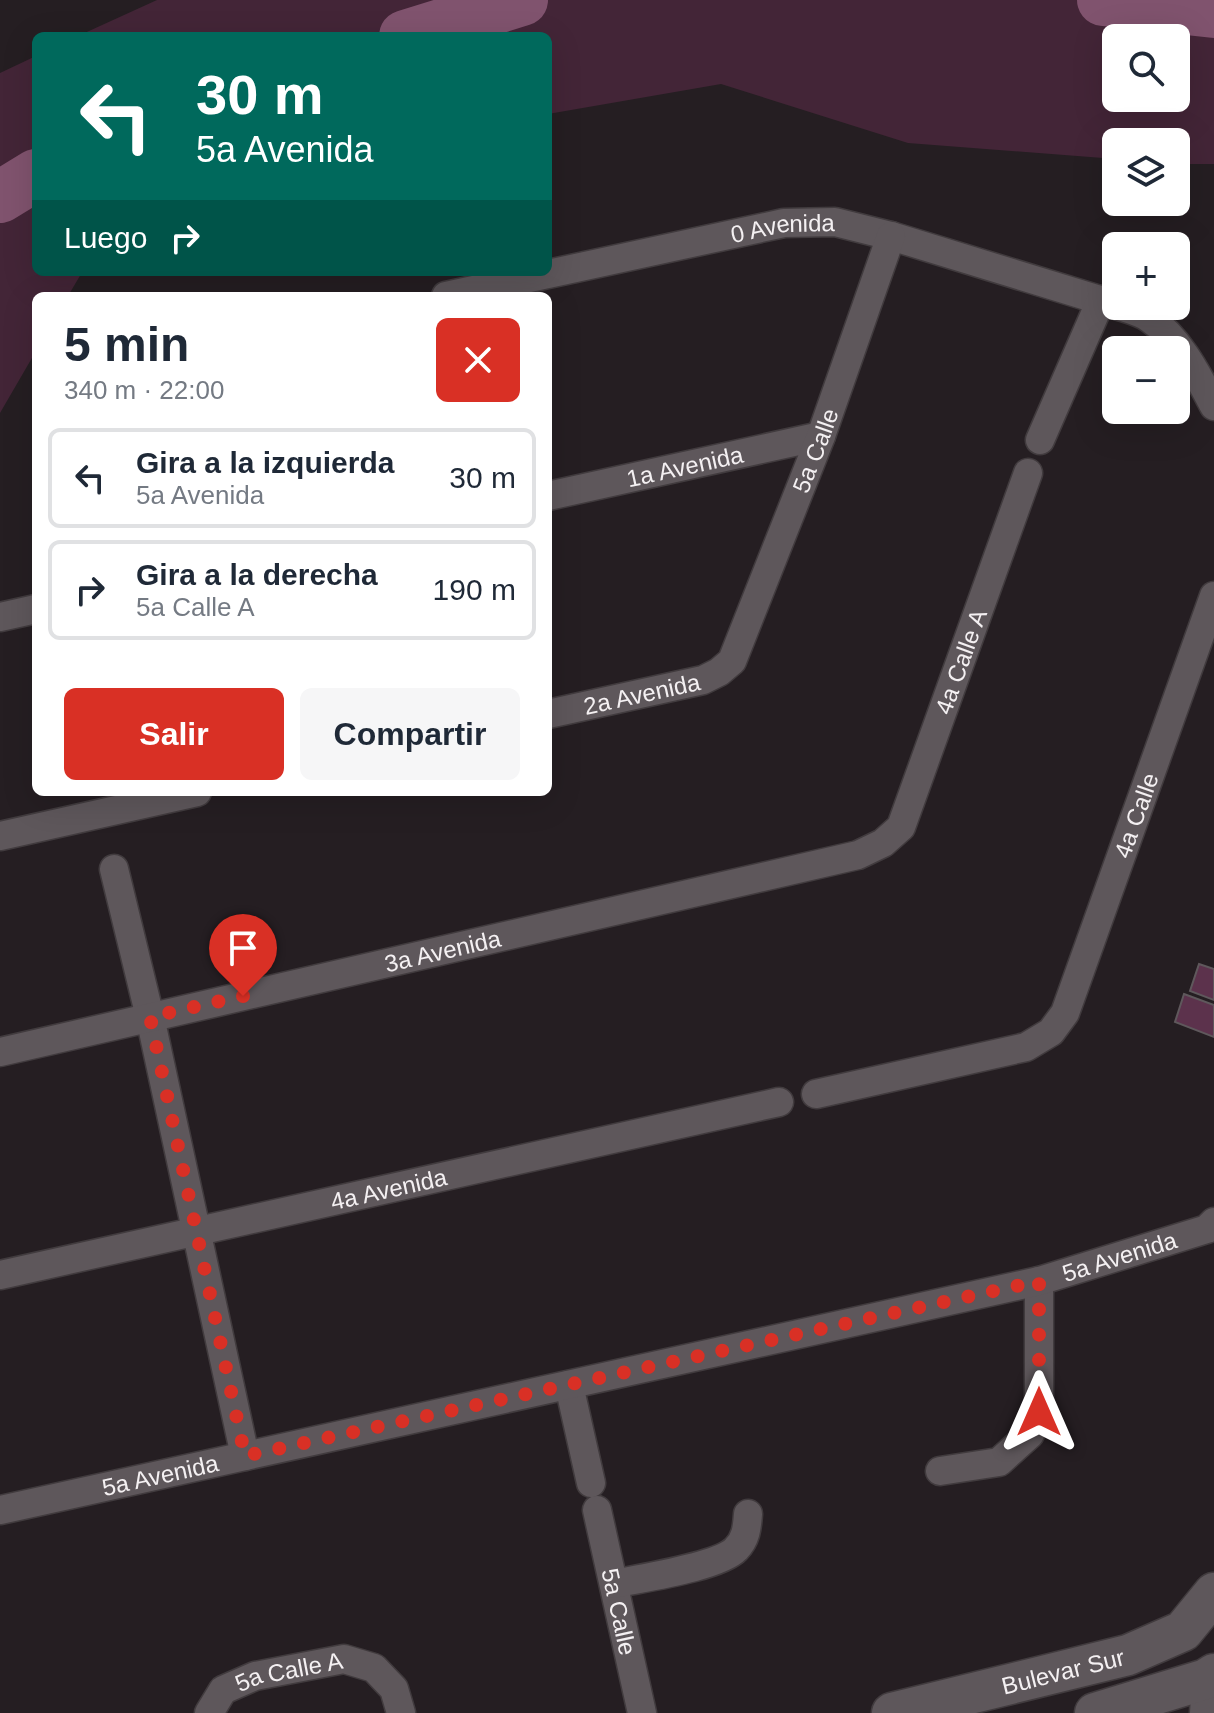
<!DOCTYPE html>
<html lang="es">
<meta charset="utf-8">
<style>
:root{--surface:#fff;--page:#f6f6f7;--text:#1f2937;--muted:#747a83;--line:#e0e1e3;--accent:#d93025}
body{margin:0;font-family:Arial,sans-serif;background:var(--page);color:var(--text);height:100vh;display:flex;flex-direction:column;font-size:30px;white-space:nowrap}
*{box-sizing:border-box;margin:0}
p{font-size:26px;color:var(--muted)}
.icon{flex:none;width:44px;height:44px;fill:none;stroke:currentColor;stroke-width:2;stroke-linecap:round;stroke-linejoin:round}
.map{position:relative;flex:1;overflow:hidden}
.drawer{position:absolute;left:32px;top:292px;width:520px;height:504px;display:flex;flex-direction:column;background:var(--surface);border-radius:12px;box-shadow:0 8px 32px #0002}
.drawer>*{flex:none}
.banner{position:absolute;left:32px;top:32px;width:520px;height:244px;border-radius:12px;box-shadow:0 8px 32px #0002;background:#00695c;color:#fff;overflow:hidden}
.fabs{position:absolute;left:1102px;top:24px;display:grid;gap:16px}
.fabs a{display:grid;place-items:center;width:88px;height:88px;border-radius:12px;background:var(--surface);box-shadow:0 8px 32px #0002;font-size:40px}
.pin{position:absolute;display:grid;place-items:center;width:68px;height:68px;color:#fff;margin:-82px -34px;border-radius:50% 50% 50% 0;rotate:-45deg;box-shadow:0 0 8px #0007}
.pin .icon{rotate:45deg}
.me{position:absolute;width:88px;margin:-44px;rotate:0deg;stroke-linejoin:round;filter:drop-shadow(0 0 6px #0008)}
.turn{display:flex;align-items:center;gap:28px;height:168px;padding:0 32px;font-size:36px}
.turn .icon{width:104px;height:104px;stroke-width:2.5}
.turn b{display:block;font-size:56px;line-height:68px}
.then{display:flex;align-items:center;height:76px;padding:0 32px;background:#0003;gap:16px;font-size:30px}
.round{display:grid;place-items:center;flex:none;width:84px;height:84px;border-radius:12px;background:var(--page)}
.summary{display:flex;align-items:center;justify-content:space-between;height:136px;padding:0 32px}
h1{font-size:48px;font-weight:700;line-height:60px}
.action{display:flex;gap:16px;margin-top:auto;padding:16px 32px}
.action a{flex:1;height:92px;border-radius:12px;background:var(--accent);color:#fff;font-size:32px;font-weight:700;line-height:92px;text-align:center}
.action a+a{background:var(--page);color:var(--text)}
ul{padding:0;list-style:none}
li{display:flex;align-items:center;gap:24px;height:100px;margin:0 16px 12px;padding:0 16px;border:4px solid var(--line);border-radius:12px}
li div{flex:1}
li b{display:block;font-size:30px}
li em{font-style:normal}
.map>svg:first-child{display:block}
.green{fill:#432537;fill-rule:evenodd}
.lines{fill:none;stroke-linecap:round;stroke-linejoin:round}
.river{stroke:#80536e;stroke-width:52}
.building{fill:#5c324c;stroke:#5f585c;stroke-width:2}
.minor-casing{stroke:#413b3e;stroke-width:31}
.secondary-casing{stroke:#413b3e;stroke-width:43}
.minor{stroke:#5e575b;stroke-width:28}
.secondary{stroke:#5e575b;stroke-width:40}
.route{stroke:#d93025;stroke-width:14;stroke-dasharray:0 25.2}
.labels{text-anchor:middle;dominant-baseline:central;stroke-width:8;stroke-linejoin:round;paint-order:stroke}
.street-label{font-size:24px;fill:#f4f0f2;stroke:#0c090b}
</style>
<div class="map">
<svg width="1214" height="1713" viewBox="0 0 1214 1713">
<rect width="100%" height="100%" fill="#251e22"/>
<g class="green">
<path d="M157,0H1214V164H1176V142H1116V159L908,143L721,84L548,114V36H78ZM1116,38H1176V98H1116Z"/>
<polygon points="36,56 36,272 85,272 81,274 68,296 36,296 36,351 0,413 0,73"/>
</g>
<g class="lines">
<g class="river">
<polyline points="1103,0 1214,12"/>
<polyline points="405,36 522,0"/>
<polyline points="0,197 36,175"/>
</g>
</g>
<g class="building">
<polygon points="1199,964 1214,969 1214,1000 1190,991"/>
<polygon points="1184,994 1214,1005 1214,1037 1175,1022"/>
</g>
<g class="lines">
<g class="minor-casing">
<g id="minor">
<path id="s1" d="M446,296L784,223L835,222L891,236L1116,305"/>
<path d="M1119,306C1128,309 1140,312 1149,318C1180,339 1197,374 1214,406"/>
<polyline points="1040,440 1101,300"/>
<path id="s2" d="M548,496L821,436"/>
<polyline points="0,617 36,609"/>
<path id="s3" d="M548,714L703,680L719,672L732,661L821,436L891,236"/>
<polyline points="0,836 197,792"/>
<polyline points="114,869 150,1017 245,1456"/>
<path id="s4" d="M0,1052L858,855L883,843L901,827L1028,473"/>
<path id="s5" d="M816,1094L1026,1047L1051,1032L1065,1013L1214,596"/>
<path id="s6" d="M0,1275L779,1102"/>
<polyline points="569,1385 591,1483"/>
<polyline points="940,1471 999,1462 1030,1434 1039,1412 1039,1281"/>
<path id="s7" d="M0,1510L1039,1281L1207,1229L1214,1222"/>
<path id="s8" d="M597,1510L642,1713"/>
<path d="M614,1584C641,1578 719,1567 736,1549C746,1539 747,1528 748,1514"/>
<path id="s9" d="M209,1713L223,1690L255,1676L344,1659L374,1668L394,1689L401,1713"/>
<polyline points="1204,1713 1206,1679"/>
</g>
</g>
<g class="secondary-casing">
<g id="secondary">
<path id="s10" d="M892,1713L1128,1655L1183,1631L1214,1593"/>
<polyline points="1095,1713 1206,1679 1214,1674"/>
</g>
</g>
<use href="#minor" class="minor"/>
<use href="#secondary" class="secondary"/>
</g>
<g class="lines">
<polyline class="route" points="243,996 150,1017 245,1456 1039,1281 1039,1412"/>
</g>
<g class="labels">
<g class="street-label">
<text stroke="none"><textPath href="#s1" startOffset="344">0 Avenida</textPath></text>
<text stroke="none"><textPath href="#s3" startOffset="420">5a Calle</textPath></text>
<text stroke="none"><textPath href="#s2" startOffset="140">1a Avenida</textPath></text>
<text stroke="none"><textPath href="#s4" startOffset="1108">4a Calle A</textPath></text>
<text stroke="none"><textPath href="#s3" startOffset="96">2a Avenida</textPath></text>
<text stroke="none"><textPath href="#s5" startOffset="478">4a Calle</textPath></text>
<text stroke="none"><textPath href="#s4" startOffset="454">3a Avenida</textPath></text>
<text stroke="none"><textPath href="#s6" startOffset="398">4a Avenida</textPath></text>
<text stroke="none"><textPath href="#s7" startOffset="1148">5a Avenida</textPath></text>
<text stroke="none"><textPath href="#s7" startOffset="164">5a Avenida</textPath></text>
<text stroke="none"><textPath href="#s8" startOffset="104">5a Calle</textPath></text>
<text stroke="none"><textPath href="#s10" startOffset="176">Bulevar Sur</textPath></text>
<text stroke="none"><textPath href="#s9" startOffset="96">5a Calle A</textPath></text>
</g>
</g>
</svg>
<div class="fabs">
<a><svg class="icon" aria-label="search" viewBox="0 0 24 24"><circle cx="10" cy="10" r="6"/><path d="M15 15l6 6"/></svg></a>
<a><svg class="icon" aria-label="layers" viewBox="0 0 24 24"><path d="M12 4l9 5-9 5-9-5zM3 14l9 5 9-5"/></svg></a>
<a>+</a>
<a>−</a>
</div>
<div class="pin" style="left:243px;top:996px;background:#d93025"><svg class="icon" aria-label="arrive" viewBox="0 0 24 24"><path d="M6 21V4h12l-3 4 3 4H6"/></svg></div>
<svg class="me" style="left:1039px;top:1412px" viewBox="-20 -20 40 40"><path d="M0-17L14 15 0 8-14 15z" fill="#d93025" stroke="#fff" stroke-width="4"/></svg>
<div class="banner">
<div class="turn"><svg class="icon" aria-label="left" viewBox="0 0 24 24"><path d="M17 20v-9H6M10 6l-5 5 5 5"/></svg><div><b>30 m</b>5a Avenida</div></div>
<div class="then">Luego<svg class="icon" aria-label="right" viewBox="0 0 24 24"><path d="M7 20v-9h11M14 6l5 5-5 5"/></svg></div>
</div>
<section class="drawer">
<div class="summary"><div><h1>5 min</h1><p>340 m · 22:00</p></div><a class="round" style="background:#d93025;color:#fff"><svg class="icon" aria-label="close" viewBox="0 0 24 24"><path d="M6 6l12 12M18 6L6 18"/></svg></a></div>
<ul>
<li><svg class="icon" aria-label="left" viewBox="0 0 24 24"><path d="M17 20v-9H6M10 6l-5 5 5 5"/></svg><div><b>Gira a la izquierda</b><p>5a Avenida</p></div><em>30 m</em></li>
<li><svg class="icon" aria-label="right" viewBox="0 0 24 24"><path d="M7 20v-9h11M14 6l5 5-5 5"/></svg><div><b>Gira a la derecha</b><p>5a Calle A</p></div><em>190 m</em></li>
</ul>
<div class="action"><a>Salir</a><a>Compartir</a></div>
</section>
</div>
